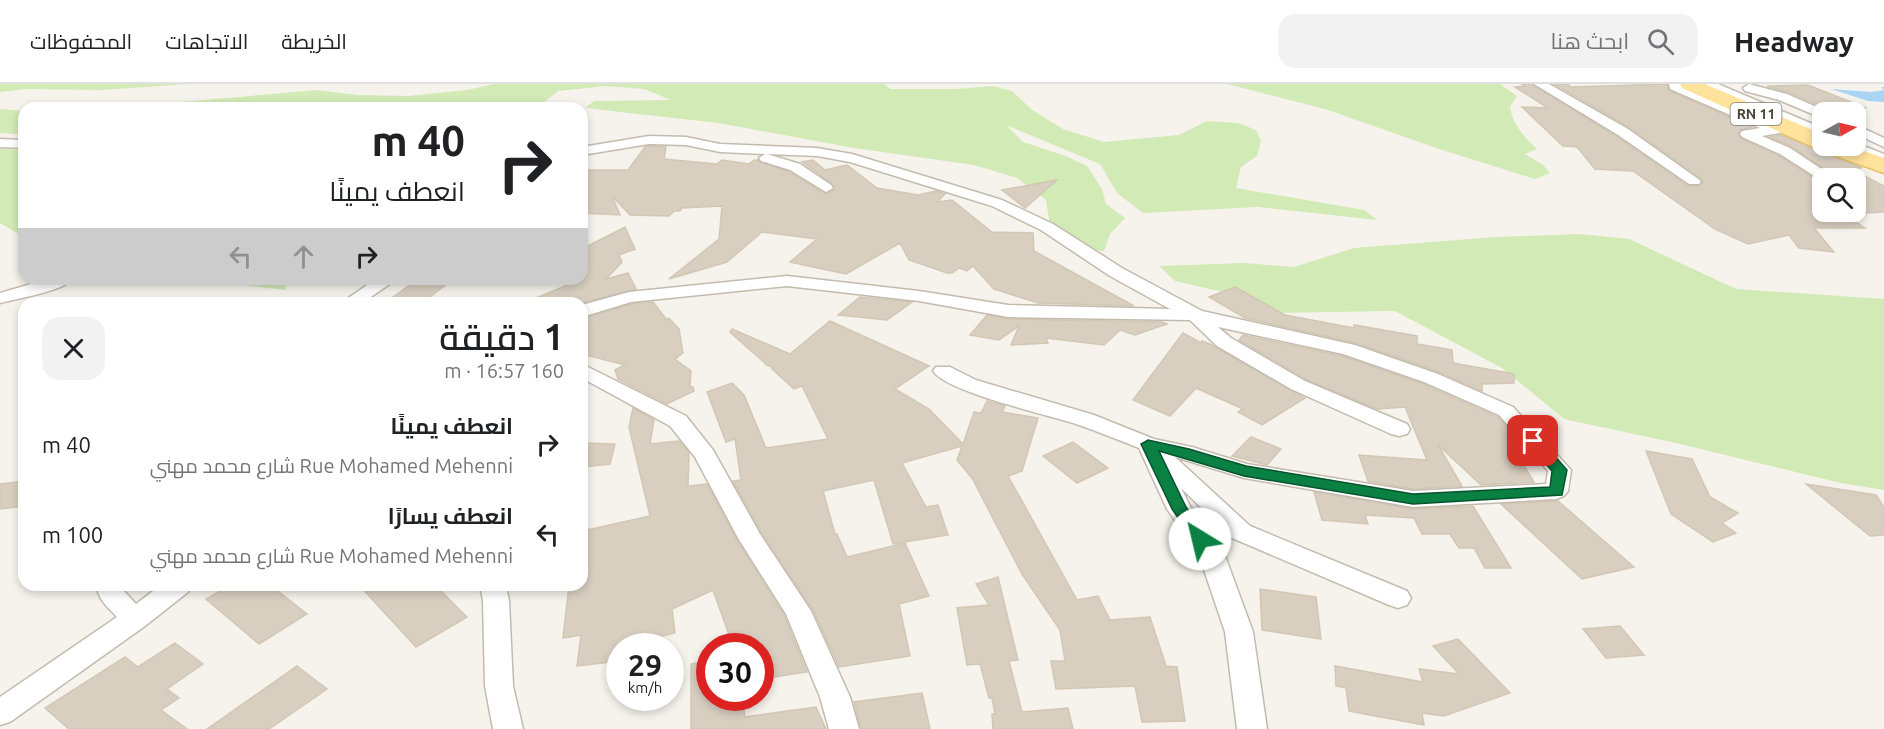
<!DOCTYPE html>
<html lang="ar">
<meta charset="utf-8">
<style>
:root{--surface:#fff;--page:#f2f2f2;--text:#202124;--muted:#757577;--line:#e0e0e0}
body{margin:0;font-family:Ubuntu,Cairo,sans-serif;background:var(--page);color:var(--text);direction:rtl;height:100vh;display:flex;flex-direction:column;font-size:22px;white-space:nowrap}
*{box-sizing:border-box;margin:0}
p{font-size:20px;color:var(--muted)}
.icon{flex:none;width:33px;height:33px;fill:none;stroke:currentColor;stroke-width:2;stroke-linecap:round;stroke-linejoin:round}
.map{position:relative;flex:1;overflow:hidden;direction:ltr}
.details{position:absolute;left:18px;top:213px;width:570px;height:294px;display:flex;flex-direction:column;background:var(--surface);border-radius:18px;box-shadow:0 3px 9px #0003;direction:rtl}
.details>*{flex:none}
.top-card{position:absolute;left:18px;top:18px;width:570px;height:183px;border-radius:18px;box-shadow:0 3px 9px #0003;direction:rtl;background:#fff;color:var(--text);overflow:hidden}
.needle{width:39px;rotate:82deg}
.buttons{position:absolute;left:1812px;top:18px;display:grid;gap:12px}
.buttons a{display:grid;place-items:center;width:54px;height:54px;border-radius:12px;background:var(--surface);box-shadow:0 3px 9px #0003;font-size:30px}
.speed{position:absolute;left:606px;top:549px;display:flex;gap:12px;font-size:30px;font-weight:700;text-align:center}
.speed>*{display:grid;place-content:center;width:78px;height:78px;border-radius:50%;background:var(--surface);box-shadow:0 3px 9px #0003;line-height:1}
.speed small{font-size:15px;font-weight:400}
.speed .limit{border:9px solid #d22;background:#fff;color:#111}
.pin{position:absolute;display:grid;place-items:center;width:51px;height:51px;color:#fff;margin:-26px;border-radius:12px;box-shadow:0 3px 9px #0006}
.me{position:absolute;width:66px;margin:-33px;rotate:324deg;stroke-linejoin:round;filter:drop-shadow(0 0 4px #0008)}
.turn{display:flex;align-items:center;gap:21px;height:126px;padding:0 24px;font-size:27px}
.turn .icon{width:78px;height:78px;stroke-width:2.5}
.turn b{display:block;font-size:42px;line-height:51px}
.lanes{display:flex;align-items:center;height:57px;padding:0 24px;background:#0003;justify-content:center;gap:30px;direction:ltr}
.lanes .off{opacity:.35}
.round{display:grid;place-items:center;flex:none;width:63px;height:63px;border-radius:18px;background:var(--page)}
.head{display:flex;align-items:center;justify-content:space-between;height:102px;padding:0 24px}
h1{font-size:36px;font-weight:600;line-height:45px}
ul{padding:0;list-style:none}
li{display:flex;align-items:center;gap:18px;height:90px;padding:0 24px}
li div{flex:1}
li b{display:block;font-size:22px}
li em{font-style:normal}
header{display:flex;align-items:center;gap:36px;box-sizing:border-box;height:84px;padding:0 30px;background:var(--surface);border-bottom:2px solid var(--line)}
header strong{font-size:28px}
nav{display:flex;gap:33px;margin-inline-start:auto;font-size:21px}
.search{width:420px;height:54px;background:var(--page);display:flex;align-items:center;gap:15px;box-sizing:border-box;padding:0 21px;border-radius:18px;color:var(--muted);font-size:22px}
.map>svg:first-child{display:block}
.green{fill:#d2eab5}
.water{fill:#a9d4f2}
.building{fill:#d8cfc1;stroke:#d3c7b4;stroke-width:1.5}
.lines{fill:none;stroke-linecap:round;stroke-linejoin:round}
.street-casing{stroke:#c2bbae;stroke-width:3}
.primary-casing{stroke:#e6c16a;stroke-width:3}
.street{fill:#fff;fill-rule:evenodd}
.primary{fill:#ffe39c;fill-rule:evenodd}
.route{fill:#0b8043;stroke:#07532c;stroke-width:1.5}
.labels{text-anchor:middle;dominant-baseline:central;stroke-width:4.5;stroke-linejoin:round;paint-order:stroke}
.shield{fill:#fff;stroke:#817c74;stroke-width:1.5}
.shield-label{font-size:14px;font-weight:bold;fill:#4b4439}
</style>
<header>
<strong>Headway</strong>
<div class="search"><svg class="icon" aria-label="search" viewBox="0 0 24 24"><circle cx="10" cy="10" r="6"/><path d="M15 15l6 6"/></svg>ابحث هنا</div>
<nav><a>الخريطة</a><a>الاتجاهات</a><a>المحفوظات</a></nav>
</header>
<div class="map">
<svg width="1884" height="645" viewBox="0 0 1884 645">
<rect width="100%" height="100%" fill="#f6f3ec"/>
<g class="green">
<polygon points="0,0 187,0 103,6 26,5 0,8"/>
<polygon points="494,0 884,0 891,5 957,5 993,2 1012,7 1032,26 1063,45 1104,58 1179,51 1207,37 1238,39 1256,46 1261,57 1257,72 1241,83 1236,104 1364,126 1377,136 1258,123 1143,129 1117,109 1100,80 1006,41 1023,58 1066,72 1087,82 1102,105 1106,120 1125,134 1110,150 1104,167 1085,165 1051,147 1046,116 1017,94 974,81 854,64 718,39 585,24 594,17 671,16 644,5 606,2 558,7 537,24 114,24 317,6 358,11 408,12 467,6"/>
<path d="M1227,0H1500L1517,12L1510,23C1513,41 1524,53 1537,65L1525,70L1543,81L1550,89L1535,95L1439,65L1325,25Z"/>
<polygon points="0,25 24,27 24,51 0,49"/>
<polygon points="0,65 24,66 24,153 0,139"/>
<polygon points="1580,150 1629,155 1736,205 1884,215 1884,406 1841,399 1676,359 1564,335 1502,284 1395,227 1264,229 1232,210 1175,197 1159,182 1244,179 1294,183 1354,164 1496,153"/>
<polygon points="145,195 285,195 286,206 201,196"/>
</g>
<polygon class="water" points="1881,3 1884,3 1884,18 1868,17 1831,5 1871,8 1884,6"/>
<g class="building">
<polygon points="1522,0 1532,0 1617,53 1688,102 1699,102 1703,98 1702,95 1629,43 1554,0 1567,0 1571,3 1667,0 1669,7 1752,43 1740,46 1738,49 1740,54 1779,72 1822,99 1822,128 1856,128 1856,94 1837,94 1791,62 1770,53 1781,51 1862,84 1849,84 1884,102 1884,128 1844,130 1865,144 1814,144 1834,168 1799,164 1789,151 1748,160 1715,145 1633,87 1595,85 1577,63 1563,62 1522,23 1548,24 1515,3 1525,2"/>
<polygon points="1808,1 1866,24 1827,25 1788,8 1767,2"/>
<polygon points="649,62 666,63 664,75 717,80 722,76 749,80 754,76 758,76 789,88 825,110 834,106 833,100 802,78 813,76 825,86 847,81 877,104 918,111 936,107 945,110 937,118 952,116 992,148 1033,149 1034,167 1134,222 1038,219 994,205 973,182 967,187 959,184 952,189 947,189 909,176 900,159 846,190 790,178 817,155 762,148 727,178 669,195 719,155 722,122 682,124 680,127 674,127 669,132 630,131 612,112 620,131 582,129 582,107 585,108 583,86 628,86 645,63"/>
<polygon points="1057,96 1025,124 1002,106"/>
<polygon points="625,143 635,165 619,171 622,178 606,195 628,189 636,205 581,219 524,219 582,195 582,165"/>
<polygon points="418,195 453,195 422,219 385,219"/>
<polygon points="1235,203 1285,231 1354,244 1354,241 1417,252 1417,260 1452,266 1453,279 1514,290 1514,299 1482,300 1482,307 1439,288 1356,259 1245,234 1209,213"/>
<polygon points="860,213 912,218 887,236 838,231"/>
<polygon points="653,218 666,235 669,234 679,245 683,269 675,275 691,287 690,303 693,303 694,307 667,320 618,295 615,286 625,281 582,270 582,235 631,220"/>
<polygon points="987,231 1008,235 1162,238 1167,240 1135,251 1120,246 1104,261 1046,254 1048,259 1011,261 1019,242 999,256 970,251"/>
<polygon points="830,237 929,282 895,305 929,325 963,360 974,328 981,329 987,317 1005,322 1002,328 1038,334 1022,387 1008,392 1077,516 1098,512 1110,536 1150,533 1166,582 1177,583 1185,637 1142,638 1135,602 1056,605 1051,577 1065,577 1060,546 1022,490 972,394 957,376 962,362 902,379 926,423 938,421 948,451 893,460 874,396 823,407 835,450 837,450 847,473 905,459 929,512 899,520 910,572 839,583 813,526 762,449 733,397 741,396 735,355 726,358 707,308 732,299 744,311 766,364 828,355 802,302 794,305 772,285 774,284 767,281 730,248 732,245 790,270"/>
<polygon points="1183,249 1201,259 1202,257 1212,261 1305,314 1262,341 1238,328 1243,325 1196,304 1170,332 1133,316"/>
<polygon points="1243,251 1342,272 1423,300 1498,333 1516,353 1507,353 1534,398 1481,401 1438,361 1462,402 1413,405 1368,397 1359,371 1427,376 1405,323 1377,325 1306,295 1239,256"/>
<polygon points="633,324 654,336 650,360 679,357 689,369 688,402 707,400 736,455 784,531 807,588 760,595 760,562 733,562 713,506 672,525 675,549 620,562 620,577 577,582 581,551 563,554 569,501 582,501 582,447 650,432 629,343"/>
<polygon points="1251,353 1281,365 1267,381 1232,372"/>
<polygon points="1073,358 1108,384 1077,399 1043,372"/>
<polygon points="582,359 615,360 610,380 582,383"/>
<polygon points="1646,367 1692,375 1710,413 1738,429 1722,439 1736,449 1713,458 1671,430"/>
<polygon points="24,397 24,422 0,425 0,400"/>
<polygon points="1806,400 1876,411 1884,423 1884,451 1870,452"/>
<polygon points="1314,408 1413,425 1473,422 1511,484 1485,484 1474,464 1459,464 1450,450 1422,450 1414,434 1365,431 1368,440 1322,436"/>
<polygon points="1558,417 1634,483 1582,495 1501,420"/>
<polygon points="998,493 1018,576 1009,577 1022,628 1068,624 1073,645 993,645 992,630 995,630 992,614 989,614 980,580 967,581 957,524 989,521 976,500"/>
<polygon points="230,501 270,501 307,530 259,560 206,515"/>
<polygon points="359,501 435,501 467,533 416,563"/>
<polygon points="1260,505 1316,513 1321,555 1262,546"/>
<polygon points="1620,542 1644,571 1606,574 1583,545"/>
<polygon points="1458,555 1510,609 1444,632 1422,629 1424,641 1349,627 1346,604 1336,602 1335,582 1423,598 1419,585 1459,590 1433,562"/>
<polygon points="175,559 203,580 167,605 179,614 161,626 187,645 69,645 45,624 125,573 138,583"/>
<polygon points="710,577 710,614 742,614 745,633 816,623 826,645 691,645 691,580"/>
<polygon points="297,582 327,605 269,645 207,645"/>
<polygon points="922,609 930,645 861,645 854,618"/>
</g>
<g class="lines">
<g class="street-casing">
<g id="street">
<polygon points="1534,0 1549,0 1628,45 1701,97 1699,100 1689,100 1618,51"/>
<polygon points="1669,0 1688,0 1686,3 1780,43 1782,46 1780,49 1762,52 1790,64 1835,94 1822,94 1822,97 1780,70 1742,53 1740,50 1742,47 1760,44 1670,5"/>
<polygon points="1702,0 1718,0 1822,44 1822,53"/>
<polygon points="1749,0 1787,10 1828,28 1822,28 1822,33 1817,32 1779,16 1745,7 1743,4"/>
<polygon points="1856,41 1884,54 1884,63 1856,50"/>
<path d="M649,52L686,53L720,60L817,64L852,70L1002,116L1053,140L1122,184L1202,227L1355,261L1438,290L1513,323L1571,386L1568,407L1564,412L1556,415L1413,423L1244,394L1175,373L1250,442L1407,507L1411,514L1407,521L1398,524L1389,521L1232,454L1181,404L1190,422L1224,469L1253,548L1267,645H1237L1225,548L1199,471L1167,425L1139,364C1119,356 1099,348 1079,341C1050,331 948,309 933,287L936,283H950L976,296L1094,331L1154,355L1192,363L1247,380L1413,407L1546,400L1548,387L1499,331L1424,298L1343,270L1218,243L1231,254L1305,297L1407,340L1410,345L1407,350L1399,352L1391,350L1291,305L1217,262L1190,236L1008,233L919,217L787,202L631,218L582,233V221L629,208L787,192L919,207L1008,221L1170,225L1110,192L1041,146L992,122L850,78L817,72L767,70L800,80L831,101L833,104L826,108L790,86L761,77L759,74L765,70L720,68L686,61L649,60L582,71V63Z"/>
<polygon points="0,55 24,56 24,64 0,63"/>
<polygon points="1856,59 1884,70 1884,79 1847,65 1845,62 1856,62"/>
<path d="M48,195H73C63,207 16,215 0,219V209Z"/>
<polygon points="376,195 397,195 362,219 341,219"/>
<polygon points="582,280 686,332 713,366 760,450 811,527 850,613 859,645 829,645 820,613 786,530 738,454 695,373 670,342 582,294"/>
<path d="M97,501H123V506L136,520L161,501H192L188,508L145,542L10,638L0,641V613L117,533C108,523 97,515 97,501Z"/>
<polygon points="480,501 506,501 509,517 513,602 523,645 493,645 485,602 483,517"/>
</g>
</g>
<g class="primary-casing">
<polygon id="primary" points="1680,0 1705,0 1822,50 1822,62 1849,62 1884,74 1884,89 1822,67 1682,4"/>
</g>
<use href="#street" class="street"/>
<use href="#primary" class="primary"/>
</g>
<polygon class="route" points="1533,352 1538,353 1567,386 1562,411 1413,420 1244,392 1159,367 1186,423 1208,455 1206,459 1195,459 1172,425 1141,360 1148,356 1189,365 1246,382 1413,410 1550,403 1552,387 1526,357"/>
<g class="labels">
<rect class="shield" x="1730.5" y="19" width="51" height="22" rx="4.5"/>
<g class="shield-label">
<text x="1756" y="30">RN 11</text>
</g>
</g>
</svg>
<div class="buttons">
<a><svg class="needle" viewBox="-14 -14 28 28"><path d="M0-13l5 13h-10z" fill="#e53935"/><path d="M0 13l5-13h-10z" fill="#757577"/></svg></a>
<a><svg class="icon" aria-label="search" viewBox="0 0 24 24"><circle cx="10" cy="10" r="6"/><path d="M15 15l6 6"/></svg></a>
</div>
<div class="speed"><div>29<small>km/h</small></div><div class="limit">30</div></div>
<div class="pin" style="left:1533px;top:357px;background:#d93025"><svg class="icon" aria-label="arrive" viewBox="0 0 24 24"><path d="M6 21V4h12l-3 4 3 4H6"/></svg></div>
<svg class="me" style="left:1200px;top:455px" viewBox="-20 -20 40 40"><circle r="19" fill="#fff"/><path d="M0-13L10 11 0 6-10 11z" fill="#0b8043"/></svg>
<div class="top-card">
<div class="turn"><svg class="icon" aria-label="right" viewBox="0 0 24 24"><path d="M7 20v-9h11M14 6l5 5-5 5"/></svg><div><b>40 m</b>انعطف يمينًا</div></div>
<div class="lanes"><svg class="icon off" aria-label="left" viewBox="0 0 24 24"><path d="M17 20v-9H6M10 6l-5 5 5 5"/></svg><svg class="icon off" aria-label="ahead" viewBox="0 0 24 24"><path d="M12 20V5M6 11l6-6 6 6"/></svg><svg class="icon" aria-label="right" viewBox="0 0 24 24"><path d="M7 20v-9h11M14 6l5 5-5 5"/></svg></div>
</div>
<section class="details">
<div class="head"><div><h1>1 دقيقة</h1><p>160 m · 16:57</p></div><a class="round"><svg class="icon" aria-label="close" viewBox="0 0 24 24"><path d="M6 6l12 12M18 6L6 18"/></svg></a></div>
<ul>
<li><svg class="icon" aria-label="right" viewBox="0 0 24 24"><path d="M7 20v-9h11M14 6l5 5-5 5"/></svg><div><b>انعطف يمينًا</b><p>Rue Mohamed Mehenni شارع محمد مهني</p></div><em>40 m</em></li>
<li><svg class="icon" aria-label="left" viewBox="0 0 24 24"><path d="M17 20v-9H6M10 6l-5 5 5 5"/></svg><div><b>انعطف يسارًا</b><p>Rue Mohamed Mehenni شارع محمد مهني</p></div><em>100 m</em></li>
</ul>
</section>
</div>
